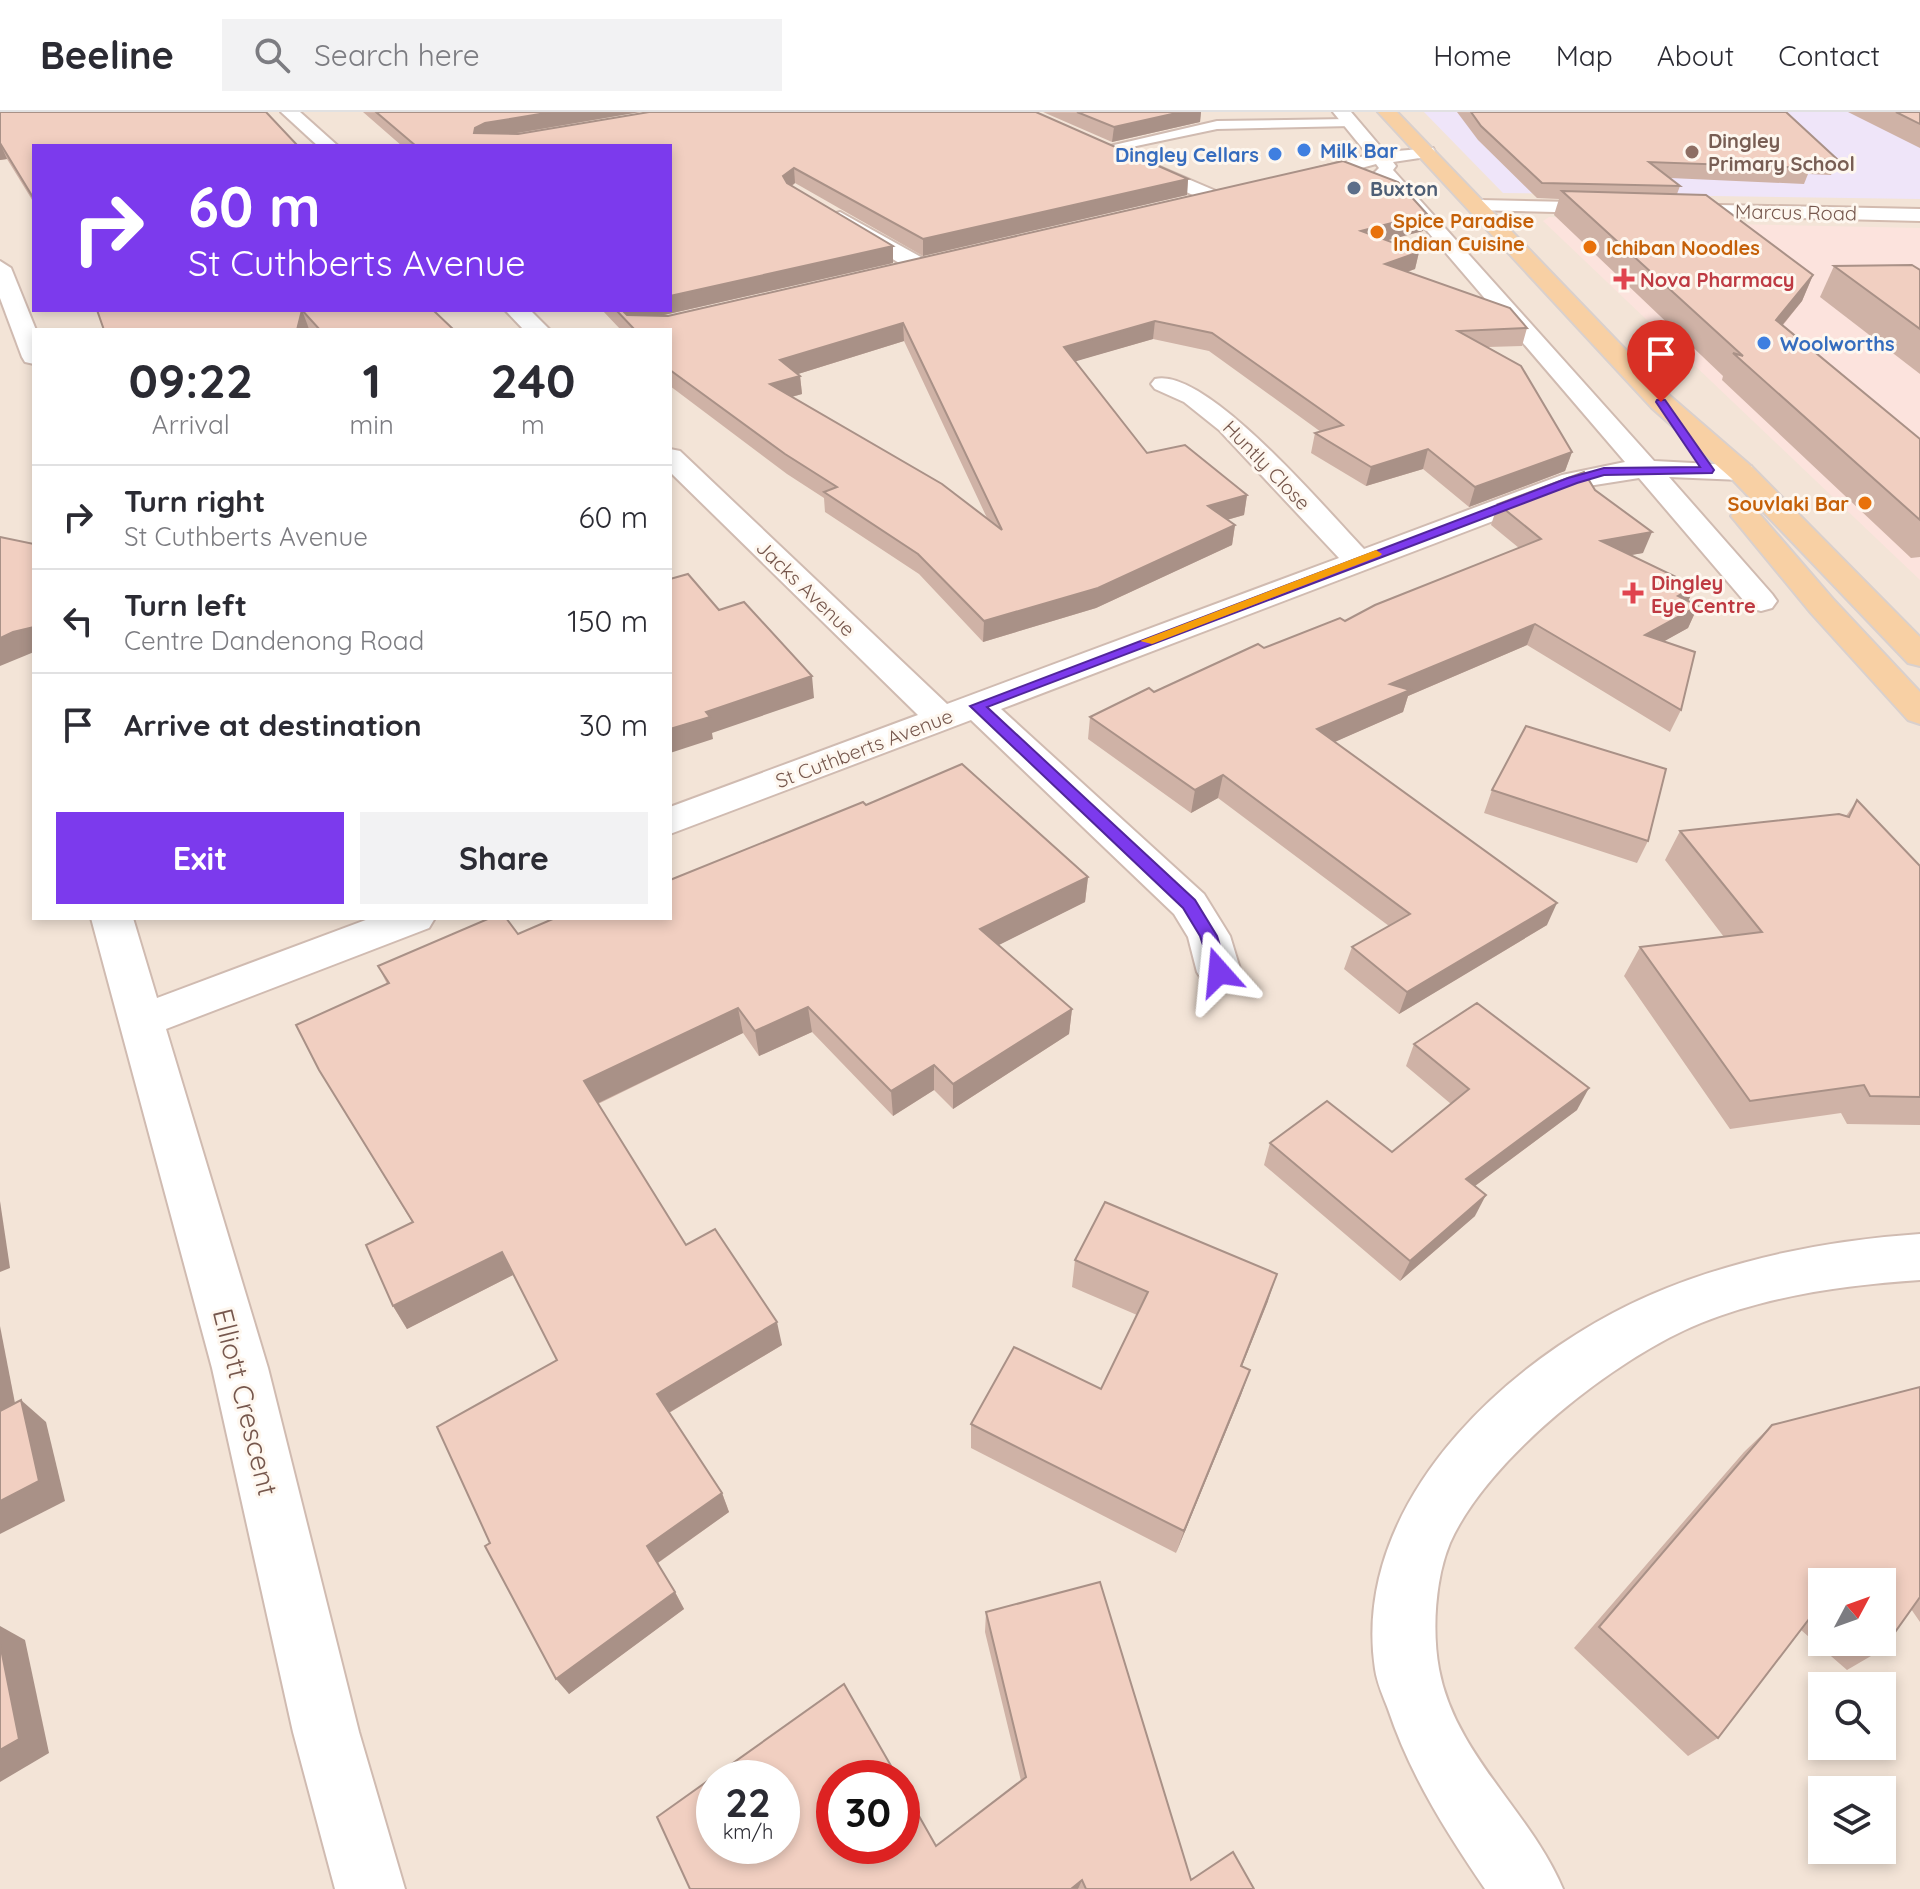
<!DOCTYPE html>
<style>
:root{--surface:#fff;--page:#f2f2f3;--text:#2b2b33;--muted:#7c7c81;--line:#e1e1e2;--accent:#7c3aed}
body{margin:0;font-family:Quicksand,sans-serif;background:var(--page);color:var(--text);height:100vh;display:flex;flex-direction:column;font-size:30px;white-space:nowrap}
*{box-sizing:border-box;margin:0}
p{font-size:26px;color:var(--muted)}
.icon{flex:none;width:44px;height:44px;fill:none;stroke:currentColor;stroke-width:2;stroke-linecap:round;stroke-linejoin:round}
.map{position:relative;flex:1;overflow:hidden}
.details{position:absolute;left:32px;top:216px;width:640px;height:592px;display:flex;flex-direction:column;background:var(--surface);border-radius:0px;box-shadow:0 4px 12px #0003}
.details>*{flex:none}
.guide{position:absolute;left:32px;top:32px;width:640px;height:168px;border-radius:0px;box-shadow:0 4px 12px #0003;background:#7c3aed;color:#fff;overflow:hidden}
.needle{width:52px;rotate:49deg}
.fabs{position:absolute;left:1808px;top:1456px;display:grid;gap:16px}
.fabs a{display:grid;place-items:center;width:88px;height:88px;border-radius:0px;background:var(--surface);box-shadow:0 4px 12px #0003;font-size:40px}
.speed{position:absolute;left:696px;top:1648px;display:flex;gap:16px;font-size:40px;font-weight:700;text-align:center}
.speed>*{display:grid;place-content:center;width:104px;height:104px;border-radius:50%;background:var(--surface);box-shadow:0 4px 12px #0003;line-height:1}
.speed small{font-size:20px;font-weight:400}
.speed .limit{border:12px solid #d22;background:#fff;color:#111}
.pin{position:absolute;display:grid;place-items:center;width:68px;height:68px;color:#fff;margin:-82px -34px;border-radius:50% 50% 50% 0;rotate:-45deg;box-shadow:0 0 8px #0007}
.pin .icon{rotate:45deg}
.me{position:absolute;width:88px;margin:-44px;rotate:342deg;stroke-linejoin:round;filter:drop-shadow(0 0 6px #0008)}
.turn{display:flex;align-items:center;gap:28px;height:168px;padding:0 24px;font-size:36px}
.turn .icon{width:104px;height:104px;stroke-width:2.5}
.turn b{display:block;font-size:56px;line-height:68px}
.eta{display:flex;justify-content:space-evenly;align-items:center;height:136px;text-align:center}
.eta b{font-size:48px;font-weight:700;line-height:56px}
.action{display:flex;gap:16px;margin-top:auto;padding:16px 24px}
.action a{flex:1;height:92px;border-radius:0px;background:var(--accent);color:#fff;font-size:32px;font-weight:700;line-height:92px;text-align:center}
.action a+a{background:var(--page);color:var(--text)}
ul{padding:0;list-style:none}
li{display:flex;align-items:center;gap:24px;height:104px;padding:0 24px;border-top:2px solid var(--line)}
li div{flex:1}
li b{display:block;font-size:30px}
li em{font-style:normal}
header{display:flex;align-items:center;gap:48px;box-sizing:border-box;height:112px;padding:0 40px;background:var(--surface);border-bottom:2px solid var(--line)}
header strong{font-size:38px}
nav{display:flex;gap:44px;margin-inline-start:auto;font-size:28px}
.search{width:560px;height:72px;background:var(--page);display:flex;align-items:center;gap:20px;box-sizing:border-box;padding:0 28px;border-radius:0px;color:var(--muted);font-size:30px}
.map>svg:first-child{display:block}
.residential{fill:#f3e4d7;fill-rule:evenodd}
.commercial{fill:#fce3dd}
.education{fill:#efe5f9}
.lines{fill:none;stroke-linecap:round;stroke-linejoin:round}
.service-casing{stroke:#d0bbb1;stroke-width:4}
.minor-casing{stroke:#d0bbb1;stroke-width:4}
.secondary-casing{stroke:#d3bbaf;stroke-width:4}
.primary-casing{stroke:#d9d0cd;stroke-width:4}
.service{fill:#fff;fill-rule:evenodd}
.minor{fill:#fff;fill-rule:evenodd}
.secondary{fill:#fff;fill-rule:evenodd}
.primary{fill:#f8d0a4;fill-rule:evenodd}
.wall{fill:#cfb2a6;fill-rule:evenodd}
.shaded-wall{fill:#a99187}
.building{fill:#f1cfc1;stroke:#a99187;stroke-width:2;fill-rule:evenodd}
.route{fill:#7c3aed;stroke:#51269a;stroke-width:2}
.slow{fill:#f59e0b}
.shop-dot{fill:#3f7fe0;stroke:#fef7ef;stroke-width:3}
.education-dot{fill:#8d6e63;stroke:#fef7ef;stroke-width:3}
.service-dot{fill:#5c6f8a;stroke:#fef7ef;stroke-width:3}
.food-dot{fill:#e8710a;stroke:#fef7ef;stroke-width:3}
.health-dot{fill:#e0444e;stroke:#fef7ef;stroke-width:3}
.labels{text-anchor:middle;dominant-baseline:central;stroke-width:6;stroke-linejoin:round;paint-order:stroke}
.far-education-label{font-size:20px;font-weight:bold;fill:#785e54;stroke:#fef7ef;text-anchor:start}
.far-shop-label{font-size:20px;font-weight:bold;fill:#366cbe;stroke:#fef7ef;text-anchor:start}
.far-service-label{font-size:20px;font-weight:bold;fill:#4e5e75;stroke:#fef7ef;text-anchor:start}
.far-street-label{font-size:20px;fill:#76574d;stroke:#fef7ef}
.far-food-label{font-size:20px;font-weight:bold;fill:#c56008;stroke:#fef7ef;text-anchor:start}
.far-health-label{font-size:20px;font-weight:bold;fill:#be3a42;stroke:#fef7ef;text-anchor:start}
.near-street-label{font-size:28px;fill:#76574d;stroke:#fef7ef}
</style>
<header>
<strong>Beeline</strong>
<div class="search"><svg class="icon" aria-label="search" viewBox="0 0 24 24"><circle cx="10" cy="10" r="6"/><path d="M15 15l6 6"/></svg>Search here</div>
<nav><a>Home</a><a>Map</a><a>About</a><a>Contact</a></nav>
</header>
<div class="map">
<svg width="1920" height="1777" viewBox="0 0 1920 1777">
<rect width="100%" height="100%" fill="#fcf2e9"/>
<path class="residential" d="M0,0H1920V1777H0ZM34,34H670V198H34ZM34,218H670V806H34ZM1822,1470H1882V1530H1822ZM1822,1574H1882V1634H1822ZM714,1666H782V1734H714ZM834,1666H902V1734H834ZM1822,1678H1882V1738H1822Z"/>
<polygon class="commercial" points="1549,105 1624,108 1628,110 1920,116 1920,468 1543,109"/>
<polygon class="education" points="1424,0 1920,0 1920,87 1503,81"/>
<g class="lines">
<g class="service-casing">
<polygon id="service" points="1348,7 1354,11 1352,14 1217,17 1103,41 1097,37 1217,9"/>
</g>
<g class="minor-casing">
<g id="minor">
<polygon points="281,0 300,0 338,34 318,34"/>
<path d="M1333,0H1351L1385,40L1433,36L1435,40L1433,44L1393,50L1396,54L1393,58L1654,349L1751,354L1755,360L1751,366L1741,368L1669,365L1772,482L1777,489L1772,496L1761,499L1750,496L1639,366L1582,375L1001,597L1204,782L1230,824L1241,860L1234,871L1219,876L1204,871L1197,860L1188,825L1174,802L971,608L670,722V695L918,603L670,360V337L680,339L947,592L1339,446L1219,318L1184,290L1155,277L1151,272L1155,267C1206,254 1328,400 1364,437L1562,363L1625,350L1386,71L1374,61L1379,56L1376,52L1296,74L1289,72L1286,68L1289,64L1368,43Z"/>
<polygon points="1134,44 1223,82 1226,86 1223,90 1209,90 1127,54 1125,50"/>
<polygon points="840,100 928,149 931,154 928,159 912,159 833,110 830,106 833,102"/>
<polygon points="0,149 11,156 36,218 34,252 25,250 22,245 0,186"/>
<polygon points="505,198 530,198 550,218 524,218"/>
<polygon points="91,806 133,806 157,886 371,806 435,806 429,816 166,917 268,1256 359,1620 405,1777 335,1777 293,1620 212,1256"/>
<path d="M1920,1122V1168C1847,1173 1770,1183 1701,1211C1616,1245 1487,1347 1450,1431C1435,1467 1432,1519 1439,1557C1455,1643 1531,1700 1563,1777H1485C1446,1720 1410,1663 1388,1597C1383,1584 1377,1571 1375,1557C1349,1384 1522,1233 1667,1176C1748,1144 1833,1128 1920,1122Z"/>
</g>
</g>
<g class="secondary-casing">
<polygon id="secondary" points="1480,88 1920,97 1920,109 1473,98 1470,94 1473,90"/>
</g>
<g class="primary-casing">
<g id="primary">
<polygon points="1378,0 1397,0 1670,284 1751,354 1920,525 1920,554 1908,551 1731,366 1652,296"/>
<polygon points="1746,395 1756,398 1833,487 1920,580 1920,612 1908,608 1811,501 1736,410 1731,404 1736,398"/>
</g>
</g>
<use href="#service" class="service"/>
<use href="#minor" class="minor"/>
<use href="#secondary" class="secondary"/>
<use href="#primary" class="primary"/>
</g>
<g class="wall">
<polygon points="0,0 34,34 34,91 7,47 0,48"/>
<path d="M363,0H640L513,22H518L649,0H1036L1188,67L1187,83L923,144L795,71L792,74L893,134V151L660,204H668L1343,49L1398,70L1427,102L1423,119L1387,128L1419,140L1415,157L1407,160L1510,196L1527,216L1522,234L1488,235L1521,254L1572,340L1565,359L1469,395L1423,357L1366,374L1311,341L1315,321L1321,320L1209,239L1153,227L1075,249L1147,341L1185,333L1247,383L1244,403L1227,408L1235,413L1232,433L1096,496L983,530L919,462L825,400L824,386L787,362L670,274V218H621L602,198H670V34H402ZM904,229L987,406L942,372L792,285L802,282L800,264L798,262Z"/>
<polygon points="1043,0 1201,0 1200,10 1112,30"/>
<polygon points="1457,0 1786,0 1838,48 1831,63 1808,62 1804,72 1670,66 1680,74 1677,82 1813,163 1802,189 1783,213 1920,327 1920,445 1911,446 1722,268 1723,264 1554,103 1559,87 1537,86 1478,28"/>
<polygon points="1848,0 1920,0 1920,36"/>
<polygon points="1834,154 1920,158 1920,262 1820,185"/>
<polygon points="97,198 433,198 454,218 310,218 309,217 309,218 104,218"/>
<polygon points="1595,378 1643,441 1630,443 1695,474 1688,489 1698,494 1688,516 1664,529 1681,598 1670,620 1527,533 1408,584 1403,600 1334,630 1547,813 1399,902 1344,857 1352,835 1389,814 1218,686 1191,701 1088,627 1090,605 1264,536 1345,509 1519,436 1491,413 1498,392"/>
<polygon points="1492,678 1648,729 1637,751 1484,701"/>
<polygon points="1857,688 1920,754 1920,1013 1847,1012 1841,1001 1730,1017 1624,864 1640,835 1724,825 1665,748 1680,719 1846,704"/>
<polygon points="866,693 1088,765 1085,790 998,833 1072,897 1069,922 953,997 934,978 893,1004 812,920 759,944 743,921 598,992 686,1133 782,1233 669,1301 722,1381 729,1400 658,1451 675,1480 684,1497 569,1582 490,1431 557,1248 513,1163 407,1217 393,1194 412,1110 319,958 387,872 378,854 518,822 670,806"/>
<polygon points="1414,932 1577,998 1475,1074 1475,1104 1400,1169 1264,1053 1270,1031 1392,1040 1451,992 1406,954"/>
<polygon points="1075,1148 1268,1189 1242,1254 1250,1258 1241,1283 1176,1441 971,1336 971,1312 1101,1277 1137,1203 1072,1175"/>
<path d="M1920,1275V1510L1911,1497L1883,1537L1847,1558L1801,1518L1718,1626L1688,1644L1574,1536L1744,1340L1772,1313ZM1822,1470L1882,1530H1822Z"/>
<polygon points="986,1500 1191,1768 1254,1777 690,1777 936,1734 1021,1669 985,1520"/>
</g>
<g class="shaded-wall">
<polygon points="552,0 640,0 488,26 474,21 475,16 485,11"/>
<polygon points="1181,0 1201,0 1200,10 1112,30 1114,15"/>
<polygon points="0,31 7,47 0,48"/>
<polygon points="794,56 795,71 784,79 783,64"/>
<polygon points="1188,67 1187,83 923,144 923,127"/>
<polygon points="1427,102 1423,119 1358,136 1361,119"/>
<polygon points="893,134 893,151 633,210 624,200 626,198 670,198 670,184"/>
<polygon points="1419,140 1415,157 1381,169 1385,152"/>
<polygon points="1813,163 1802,189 1765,234 1776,208"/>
<polygon points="302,198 309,217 309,218 297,218"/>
<polygon points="1155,209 1153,227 1063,253 1064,235"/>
<polygon points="903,211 904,229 782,267 780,248"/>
<polygon points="800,264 802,282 772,290 770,272"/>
<polygon points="1428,337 1423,357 1366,374 1371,355"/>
<polygon points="1572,340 1565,359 1469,395 1475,375"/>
<polygon points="1247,383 1244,403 1205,414 1208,394"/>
<polygon points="1235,413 1232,433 1096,496 983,530 984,509"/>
<polygon points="1652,420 1643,441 1592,450 1601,429"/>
<polygon points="1695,474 1685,496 1678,484"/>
<polygon points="1698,494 1688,516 1636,545 1645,523"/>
<polygon points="1535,512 1527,533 1408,584 1403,600 1312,640 1317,617 1390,572"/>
<polygon points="34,515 34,540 0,554 0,526 13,520"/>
<polygon points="812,564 814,586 712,621 713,627 670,641 670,617 706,600"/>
<polygon points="1223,663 1218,686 1191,701 1195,678"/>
<polygon points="1088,765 1085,790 979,843 980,817"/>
<polygon points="1557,791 1547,813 1399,902 1407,880"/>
<polygon points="808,895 812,920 759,944 755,919"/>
<polygon points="738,896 743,921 592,994 584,969"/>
<polygon points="1072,897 1069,922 953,997 953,972"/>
<polygon points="934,953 934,978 893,1004 891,979"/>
<polygon points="1589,976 1577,998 1456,1088 1466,1067"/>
<polygon points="1486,1083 1475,1104 1400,1169 1410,1149"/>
<polygon points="0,1089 10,1156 0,1160"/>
<polygon points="502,1140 513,1163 407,1217 393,1194"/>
<polygon points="1277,1162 1268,1189 1232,1279 1241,1254"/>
<polygon points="777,1210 782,1233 665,1303 657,1282"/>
<polygon points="0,1214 21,1322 0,1306"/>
<polygon points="1250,1258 1241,1283 1176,1441 1184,1419"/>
<polygon points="21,1288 46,1310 65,1389 0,1422 0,1389"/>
<polygon points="722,1381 729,1400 656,1452 647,1434"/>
<polygon points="675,1480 684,1497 569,1582 556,1567"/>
<polygon points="0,1514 25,1528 49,1641 0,1670"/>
<polygon points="1082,1768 1078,1777 1071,1777"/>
</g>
<g class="building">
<polygon points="0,0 266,0 298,34 34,34 34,87 0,31"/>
<polygon points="376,0 552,0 485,11 475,16 474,21 518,22 649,0 1036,0 1188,67 923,127 794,56 783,64 787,71 893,134 670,184 670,34 416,34"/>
<polygon points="1077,0 1181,0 1114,15"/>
<polygon points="1471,0 1786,0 1838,48 1801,47 1811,56 1649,50 1680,74 1542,71 1481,14"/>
<polygon points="1896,0 1920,0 1920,12"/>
<path d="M1343,49L1398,70L1427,102L1361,119L1419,140L1385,152L1510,196L1527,216L1458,219L1521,254L1572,340L1475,375L1428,337L1371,355L1315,321L1343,313L1212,221L1155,209L1064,235L1147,341L1185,333L1247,383L1208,394L1235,413L1098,476L984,509L918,442L824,380L837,375L785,342L670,258V218H635L616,198H626L624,200L627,203L668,204ZM903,211L1002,418L942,372L770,272L800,264L780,248Z"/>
<polygon points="1562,79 1706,83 1813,163 1776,208 1920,327 1920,408 1733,241 1743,244"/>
<polygon points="1912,153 1920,158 1920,217 1834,154"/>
<polygon points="97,198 433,198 454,218 320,218 302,198 297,218 104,218"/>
<polygon points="1584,360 1595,378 1652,420 1601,429 1695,474 1678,484 1698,494 1645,523 1695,540 1681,598 1535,512 1390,572 1410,578 1317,617 1557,791 1407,880 1352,835 1410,802 1223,663 1195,678 1090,605 1149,576 1154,580 1258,532 1264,536 1340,506 1345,509 1375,493 1541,427 1498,392"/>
<polygon points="0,425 34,432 34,515 13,520 0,526"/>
<polygon points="688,462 719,498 744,490 812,564 706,600 710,605 670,617 670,467"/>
<polygon points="1526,614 1666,657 1648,729 1492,678"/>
<polygon points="962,652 1088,765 980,817 1072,897 953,972 934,953 891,979 808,895 755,919 738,896 584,969 686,1133 715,1117 777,1210 657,1282 722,1381 647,1434 675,1480 556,1567 485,1434 490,1431 437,1315 557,1248 502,1140 393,1194 366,1133 413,1110 319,958 296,913 389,871 378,854 490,806 506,806 518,822 555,806 670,806 670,768 863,690 866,693"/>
<polygon points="1857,688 1920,754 1920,985 1870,984 1864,973 1750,989 1640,835 1762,820 1680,719 1839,702 1849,705"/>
<polygon points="1477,891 1589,976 1466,1067 1486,1083 1410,1149 1270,1031 1327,989 1392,1040 1469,977 1414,932"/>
<polygon points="1105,1090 1277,1162 1241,1254 1250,1258 1184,1419 971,1312 1014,1235 1101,1277 1148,1180 1075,1148"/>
<polygon points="1920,1275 1920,1485 1883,1537 1874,1530 1882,1530 1882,1470 1822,1470 1822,1490 1718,1626 1599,1515 1772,1313"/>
<polygon points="21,1288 39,1369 0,1389 0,1299"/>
<path d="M1100,1470L1191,1768L1233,1740L1254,1777H1086L1082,1768L1071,1777H690L657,1705L844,1572L898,1666H834V1734H902V1674L936,1734L1026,1665L986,1500ZM714,1666H782V1734H714Z"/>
<polygon points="0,1532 19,1627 0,1638"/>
</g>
<polygon class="route" points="1657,288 1665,288 1714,358 1712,361 1604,363 1577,371 987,595 1195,788 1217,824 1228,860 1226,864 1213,864 1200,824 1183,796 970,594 1568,366 1604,356 1700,355 1656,290"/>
<polygon class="slow" points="1376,438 1382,442 1380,444 1152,532 1140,529"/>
<g class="shop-dot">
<circle cx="1304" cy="38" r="8"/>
<circle cx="1275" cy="42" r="8"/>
<circle cx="1764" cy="231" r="8"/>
</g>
<circle class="education-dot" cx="1692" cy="40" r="8"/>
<circle class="service-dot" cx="1354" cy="76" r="8"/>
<g class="food-dot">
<circle cx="1377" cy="120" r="8"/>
<circle cx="1590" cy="135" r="8"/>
<circle cx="1865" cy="391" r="8"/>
</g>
<g class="health-dot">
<path d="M1620 155h8v8h8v8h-8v8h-8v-8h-8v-8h8z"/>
<path d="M1629 469h8v8h8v8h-8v8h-8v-8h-8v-8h8z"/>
</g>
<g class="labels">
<g class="far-education-label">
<text x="1708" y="28">Dingley<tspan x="1708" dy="23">Primary School</tspan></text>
</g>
<g class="far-shop-label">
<text x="1320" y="38">Milk Bar</text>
<text x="1259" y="42" text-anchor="end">Dingley Cellars</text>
<text x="1780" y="231">Woolworths</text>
</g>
<g class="far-service-label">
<text x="1370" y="76">Buxton</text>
</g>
<g class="far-street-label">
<text transform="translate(1796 100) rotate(1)">Marcus Road</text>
<text transform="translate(1267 353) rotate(46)">Huntly Close</text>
<text transform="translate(806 476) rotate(44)">Jacks Avenue</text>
<text transform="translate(864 636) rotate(-21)">St Cuthberts Avenue</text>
</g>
<g class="far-food-label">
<text x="1393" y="108">Spice Paradise<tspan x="1393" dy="23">Indian Cuisine</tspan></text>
<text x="1606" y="135">Ichiban Noodles</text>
<text x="1849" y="391" text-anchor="end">Souvlaki Bar</text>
</g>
<g class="far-health-label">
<text x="1640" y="167">Nova Pharmacy</text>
<text x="1651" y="470">Dingley<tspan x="1651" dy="23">Eye Centre</tspan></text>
</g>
<g class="near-street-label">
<text transform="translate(246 1290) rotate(76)">Elliott Crescent</text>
</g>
</g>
</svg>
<div class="fabs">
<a><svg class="needle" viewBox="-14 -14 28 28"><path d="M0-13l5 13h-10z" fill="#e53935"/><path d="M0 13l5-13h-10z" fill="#7c7c81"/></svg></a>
<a><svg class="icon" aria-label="search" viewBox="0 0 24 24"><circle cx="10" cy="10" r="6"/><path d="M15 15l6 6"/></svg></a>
<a><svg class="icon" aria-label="layers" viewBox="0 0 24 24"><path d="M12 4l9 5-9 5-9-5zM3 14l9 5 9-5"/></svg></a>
</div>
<div class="speed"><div>22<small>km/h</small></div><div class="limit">30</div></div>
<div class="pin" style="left:1661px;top:290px;background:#d93025"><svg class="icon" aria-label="arrive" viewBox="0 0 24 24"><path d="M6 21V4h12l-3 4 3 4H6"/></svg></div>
<svg class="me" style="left:1219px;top:860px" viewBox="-20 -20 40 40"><path d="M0-17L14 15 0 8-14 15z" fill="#7c3aed" stroke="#fff" stroke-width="4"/></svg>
<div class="guide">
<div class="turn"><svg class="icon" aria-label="right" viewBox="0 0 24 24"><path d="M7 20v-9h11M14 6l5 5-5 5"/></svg><div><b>60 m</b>St Cuthberts Avenue</div></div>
</div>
<section class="details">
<div class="eta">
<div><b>09:22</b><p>Arrival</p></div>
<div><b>1</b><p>min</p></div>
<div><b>240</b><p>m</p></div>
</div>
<ul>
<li><svg class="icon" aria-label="right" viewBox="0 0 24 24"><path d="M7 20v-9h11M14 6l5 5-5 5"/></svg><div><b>Turn right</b><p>St Cuthberts Avenue</p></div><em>60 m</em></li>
<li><svg class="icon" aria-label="left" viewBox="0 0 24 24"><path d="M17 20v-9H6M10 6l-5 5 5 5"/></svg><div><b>Turn left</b><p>Centre Dandenong Road</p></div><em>150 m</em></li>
<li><svg class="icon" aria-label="arrive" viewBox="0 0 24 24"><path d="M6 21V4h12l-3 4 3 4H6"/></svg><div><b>Arrive at destination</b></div><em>30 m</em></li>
</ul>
<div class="action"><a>Exit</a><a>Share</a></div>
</section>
</div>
